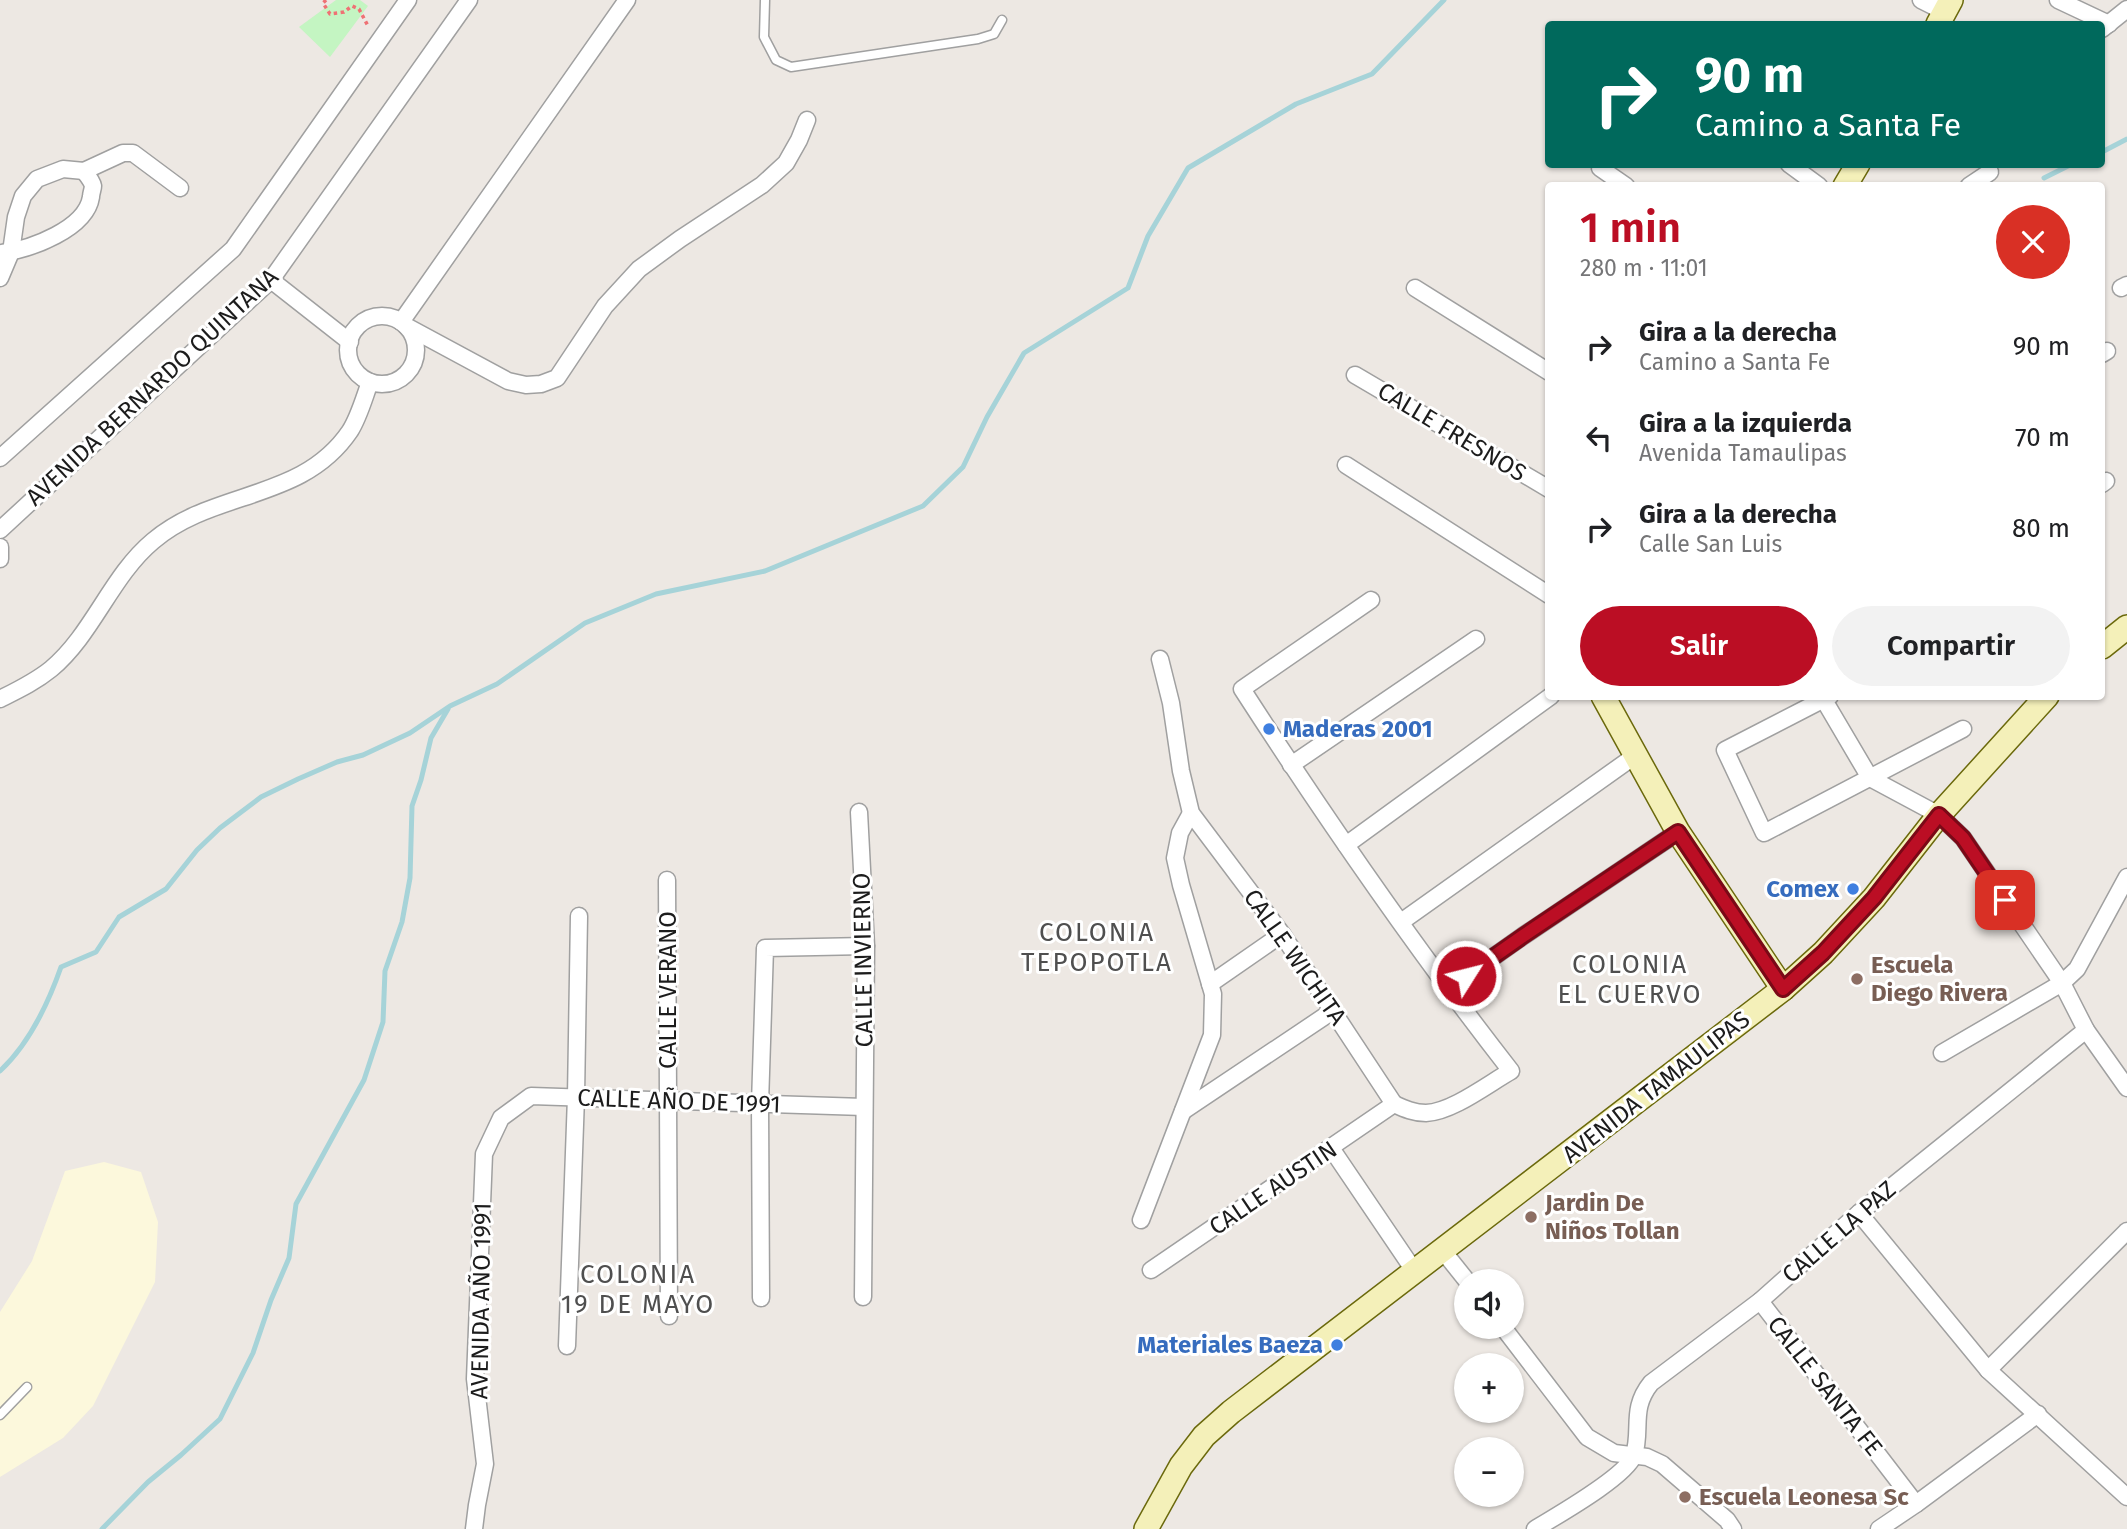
<!DOCTYPE html>
<html lang="es">
<meta charset="utf-8">
<style>
:root{--surface:#fff;--page:#f2f2f2;--text:#202124;--muted:#757577;--accent:#bb0e24}
body{margin:0;font-family:"Fira Sans",sans-serif;background:var(--page);color:var(--text);height:100vh;display:flex;flex-direction:column;font-size:26px;white-space:nowrap}
*{box-sizing:border-box;margin:0}
p{font-size:23px;color:var(--muted)}
.icon{flex:none;width:38px;height:38px;fill:none;stroke:currentColor;stroke-width:2;stroke-linecap:round;stroke-linejoin:round}
.map{position:relative;flex:1;overflow:hidden}
.panel{position:absolute;left:1545px;top:182px;width:560px;height:518px;display:flex;flex-direction:column;background:var(--surface);border-radius:7px;box-shadow:0 2px 5px #0004}
.panel>*{flex:none}
.top-card{position:absolute;left:1545px;top:21px;width:560px;height:147px;border-radius:7px;box-shadow:0 2px 5px #0004;background:#00695c;color:#fff;overflow:hidden}
.buttons{position:absolute;left:1454px;top:1269px;display:grid;gap:14px}
.buttons a{display:grid;place-items:center;width:70px;height:70px;border-radius:50%;background:var(--surface);box-shadow:0 2px 5px #0004;font-size:35px}
.pin{position:absolute;display:grid;place-items:center;width:60px;height:60px;color:#fff;margin:-30px;border-radius:14px;box-shadow:0 4px 10px #0006}
.me{position:absolute;width:77px;margin:-38px;rotate:54deg;stroke-linejoin:round;filter:drop-shadow(0 0 5px #0008)}
.turn{display:flex;align-items:center;gap:24px;height:147px;padding:0 35px;font-size:32px}
.turn .icon{width:91px;height:91px;stroke-width:2.5}
.turn b{display:block;font-size:49px;line-height:60px}
.round{display:grid;place-items:center;flex:none;width:74px;height:74px;border-radius:37px;background:var(--page)}
.headline{display:flex;align-items:center;justify-content:space-between;height:119px;padding:0 35px}
h1{font-size:42px;font-weight:600;line-height:52px;color:var(--accent)}
.primary-button{display:flex;gap:14px;margin-top:auto;padding:14px 35px}
.primary-button a{flex:1;height:80px;border-radius:42px;background:var(--accent);color:#fff;font-size:28px;font-weight:600;line-height:80px;text-align:center}
.primary-button a+a{background:var(--page);color:var(--text)}
ul{padding:0;list-style:none}
li{display:flex;align-items:center;gap:21px;height:91px;padding:0 35px}
li div{flex:1}
li b{display:block;font-size:26px}
li em{font-style:normal}
.map>svg:first-child{display:block}
.education{fill:#fcf8dc}
.park{fill:#c4f5c2}
.lines{fill:none;stroke-linecap:round;stroke-linejoin:round}
.stream{stroke:#a6d3d8;stroke-width:5}
.lane-casing{stroke:#a0a0a0;stroke-width:11}
.street-casing{stroke:#a0a0a0;stroke-width:19}
.secondary-casing{stroke:#6b690c;stroke-width:26}
.path{stroke:#ef7174;stroke-width:3.5;stroke-dasharray:3.5 3.5;stroke-linecap:butt}
.lane{stroke:#fff;stroke-width:8}
.street{stroke:#fff;stroke-width:16}
.secondary{stroke:#f4f0b9;stroke-width:23}
.route-casing{stroke:#7a0917;stroke-width:18}
.route{stroke:#bb0e24;stroke-width:12}
.shop-dot{fill:#3f7fe0;stroke:#fff;stroke-width:2.5}
.education-dot{fill:#8d6e63;stroke:#fff;stroke-width:2.5}
.labels{text-anchor:middle;dominant-baseline:central;stroke-width:6;stroke-linejoin:round;paint-order:stroke}
.street-label{font-size:24px;fill:#1c1c1c;stroke:#fff}
.shop-label{font-size:24px;font-weight:bold;fill:#366cbe;stroke:#fff;text-anchor:end}
.education-label{font-size:24px;font-weight:bold;fill:#785e54;stroke:#fff;text-anchor:start}
.neighbourhood-label{font-size:26px;letter-spacing:2px;fill:#4f4f4f;stroke:#fff}
</style>
<div class="map">
<svg width="2127" height="1529" viewBox="0 0 2127 1529">
<rect width="100%" height="100%" fill="#ede8e3"/>
<polygon class="education" points="104,1162 141,1172 158,1222 155,1282 93,1406 63,1438 0,1477 0,1312 32,1261 65,1171"/>
<polygon class="park" points="336,0 360,0 368,6 330,57 299,27"/>
<g class="lines">
<g class="stream">
<polyline points="2102,152 2127,139"/>
<polyline points="2044,178 2072,164"/>
<path d="M0,1071C29,1044 48,1004 61,967L96,952L119,917L166,889L197,850L220,828L261,797L298,779L337,762L363,755L410,733L450,706L497,684L585,623L656,594L765,571L923,506L963,467L987,417L1024,353L1128,288L1148,236L1188,168L1296,104L1372,74L1444,0"/>
<polyline points="102,1529 148,1482 181,1455 220,1419 253,1353 271,1300 289,1258 296,1204 364,1080 383,1022 385,971 402,922 410,878 412,806 421,780 431,738 448,709"/>
</g>
<g class="lane-casing">
<g id="lane">
<polyline points="765,0 764,37 776,60 791,67 978,39 994,34 1002,20"/>
<polyline points="0,1415 27,1387"/>
</g>
</g>
<g class="street-casing">
<g id="street">
<polyline points="1921,0 1945,12"/>
<polyline points="2058,0 2109,24"/>
<polyline points="2102,29 2127,9"/>
<polyline points="1789,164 1819,186"/>
<polyline points="1600,168 1626,186"/>
<polyline points="84,171 123,153 133,153 180,188"/>
<polyline points="1969,186 1990,172"/>
<path d="M2,253C31,249 86,229 91,197C91,193 93,189 93,186C92,181 87,175 84,171"/>
<polyline points="0,278 11,252 16,217 23,196 37,179 63,169 84,171"/>
<polyline points="271,280 350,342"/>
<polyline points="1415,288 1549,372"/>
<polyline points="2121,288 2127,285"/>
<circle cx="382" cy="350" r="34"/>
<polyline points="401,322 627,0"/>
<polyline points="406,326 508,381 526,385 541,384 557,378 605,306 639,269 680,239 762,185 786,163 799,140 807,120"/>
<polyline points="2102,354 2107,351"/>
<polyline points="1355,375 1549,489"/>
<polyline points="0,458 233,249 408,0"/>
<polyline points="1346,465 1549,595"/>
<polyline points="2102,484 2106,481"/>
<polyline points="0,530 271,280 469,0"/>
<polyline points="0,547 0,559"/>
<path d="M1371,600L1242,689C1326,819 1415,948 1511,1071C1488,1084 1452,1112 1426,1113C1414,1113 1405,1109 1394,1104"/>
<polyline points="1160,659 1171,703 1181,771 1191,813 1282,934 1394,1104"/>
<polyline points="1830,696 1725,750 1764,833 1963,729"/>
<path d="M0,699C18,690 35,682 51,669C93,634 111,576 153,541C214,489 302,502 350,431C359,417 364,398 370,382"/>
<polyline points="1824,700 1870,778 1939,815 1963,838 2062,983 2086,1030 2127,1088"/>
<polyline points="1291,765 1476,639"/>
<polyline points="859,812 866,946 863,1297"/>
<polyline points="1346,845 1551,696"/>
<polyline points="667,880 669,1316"/>
<polyline points="1401,922 1636,755"/>
<polyline points="1210,984 1282,934"/>
<polyline points="1448,989 1523,936 1678,832"/>
<polyline points="1942,1053 2062,983 2077,969 2127,877"/>
<polyline points="1183,1111 1334,1010"/>
<polyline points="1331,1148 1415,1272"/>
<polyline points="1859,1213 1988,1370 2127,1497"/>
<polyline points="1141,1220 1212,1035 1213,994 1181,885 1175,858 1180,833 1191,813"/>
<polyline points="1443,1251 1467,1281"/>
<polyline points="1151,1270 1394,1104"/>
<polyline points="761,1298 760,1104 765,948 866,946"/>
<polyline points="1760,1301 1916,1504"/>
<polyline points="1502,1326 1587,1437 1614,1453 1647,1457 1662,1464 1727,1520 1733,1529"/>
<polyline points="567,1346 576,1097 579,916"/>
<polyline points="1988,1370 2127,1231"/>
<polyline points="474,1529 477,1505 485,1464 475,1379 484,1154 501,1118 531,1096 864,1107"/>
<path d="M1535,1529C1556,1516 1626,1477 1634,1455C1642,1429 1630,1409 1651,1383L1760,1301L1859,1213L2086,1030"/>
<polyline points="1879,1529 1916,1504 2038,1414"/>
</g>
</g>
<g class="secondary-casing">
<g id="secondary">
<polyline points="1938,24 1951,0"/>
<polyline points="1845,186 1858,164"/>
<polyline points="2102,647 2127,627"/>
<polyline points="1603,696 1678,832 1783,989"/>
<polyline points="1146,1529 1181,1466 1204,1436 1231,1412 1783,989 1823,953 1874,898 1939,815 2047,696"/>
</g>
</g>
<polyline class="path" points="326,0 323,3 330,14 344,12 352,6 359,9 368,26"/>
<use href="#lane" class="lane"/>
<use href="#street" class="street"/>
<use href="#secondary" class="secondary"/>
</g>
<g class="lines">
<g class="route-casing">
<polyline id="route" points="1466,976 1523,936 1678,832 1783,989 1823,953 1874,898 1939,815 1963,838 2005,900"/>
</g>
<use href="#route" class="route"/>
</g>
<g class="shop-dot">
<circle cx="1269" cy="729" r="7"/>
<circle cx="1853" cy="889" r="7"/>
<circle cx="1337" cy="1345" r="7"/>
</g>
<g class="education-dot">
<circle cx="1857" cy="979" r="7"/>
<circle cx="1531" cy="1217" r="7"/>
<circle cx="1685" cy="1497" r="7"/>
</g>
<g class="labels">
<g class="street-label">
<text transform="translate(152 387) rotate(-43)">AVENIDA BERNARDO QUINTANA</text>
<text transform="translate(1452 432) rotate(31)">CALLE FRESNOS</text>
<text transform="translate(1295 957) rotate(55)">CALLE WICHITA</text>
<text transform="translate(863 960) rotate(-91)">CALLE INVIERNO</text>
<text transform="translate(668 990) rotate(-90)">CALLE VERANO</text>
<text transform="translate(1656 1087) rotate(-38)">AVENIDA TAMAULIPAS</text>
<text transform="translate(679 1101) rotate(2)">CALLE AÑO DE 1991</text>
<text transform="translate(1273 1188) rotate(-34)">CALLE AUSTIN</text>
<text transform="translate(1839 1232) rotate(-41)">CALLE LA PAZ</text>
<text transform="translate(481 1301) rotate(-89)">AVENIDA AÑO 1991</text>
<text transform="translate(1825 1386) rotate(52)">CALLE SANTA FE</text>
</g>
<g class="shop-label">
<text x="1283" y="729" text-anchor="start">Maderas 2001</text>
<text x="1839" y="889">Comex</text>
<text x="1323" y="1345">Materiales Baeza</text>
</g>
<g class="education-label">
<text x="1871" y="965">Escuela<tspan x="1871" dy="28">Diego Rivera</tspan></text>
<text x="1545" y="1203">Jardin De<tspan x="1545" dy="28">Niños Tollan</tspan></text>
<text x="1699" y="1497">Escuela Leonesa Sc</text>
</g>
<g class="neighbourhood-label">
<text x="1097" y="932">COLONIA<tspan x="1097" dy="30">TEPOPOTLA</tspan></text>
<text x="1630" y="964">COLONIA<tspan x="1630" dy="30">EL CUERVO</tspan></text>
<text x="638" y="1274">COLONIA<tspan x="638" dy="30">19 DE MAYO</tspan></text>
</g>
</g>
</svg>
<div class="buttons">
<a><svg class="icon" aria-label="sound" viewBox="0 0 24 24"><path d="M4 9h4l5-4v14l-5-4H4zM17 9q2 3 0 6"/></svg></a>
<a>+</a>
<a>−</a>
</div>
<div class="pin" style="left:2005px;top:900px;background:#d93025"><svg class="icon" aria-label="arrive" viewBox="0 0 24 24"><path d="M6 21V4h12l-3 4 3 4H6"/></svg></div>
<svg class="me" style="left:1466px;top:976px" viewBox="-20 -20 40 40"><circle r="17" fill="#bb0e24" stroke="#fff" stroke-width="3"/><path d="M0-11L8 9 0 5-8 9z" fill="#fff"/></svg>
<div class="top-card">
<div class="turn"><svg class="icon" aria-label="right" viewBox="0 0 24 24"><path d="M7 20v-9h11M14 6l5 5-5 5"/></svg><div><b>90 m</b>Camino a Santa Fe</div></div>
</div>
<section class="panel">
<div class="headline"><div><h1>1 min</h1><p>280 m · 11:01</p></div><a class="round" style="background:#d93025;color:#fff"><svg class="icon" aria-label="close" viewBox="0 0 24 24"><path d="M6 6l12 12M18 6L6 18"/></svg></a></div>
<ul>
<li><svg class="icon" aria-label="right" viewBox="0 0 24 24"><path d="M7 20v-9h11M14 6l5 5-5 5"/></svg><div><b>Gira a la derecha</b><p>Camino a Santa Fe</p></div><em>90 m</em></li>
<li><svg class="icon" aria-label="left" viewBox="0 0 24 24"><path d="M17 20v-9H6M10 6l-5 5 5 5"/></svg><div><b>Gira a la izquierda</b><p>Avenida Tamaulipas</p></div><em>70 m</em></li>
<li><svg class="icon" aria-label="right" viewBox="0 0 24 24"><path d="M7 20v-9h11M14 6l5 5-5 5"/></svg><div><b>Gira a la derecha</b><p>Calle San Luis</p></div><em>80 m</em></li>
</ul>
<div class="primary-button"><a>Salir</a><a>Compartir</a></div>
</section>
</div>
